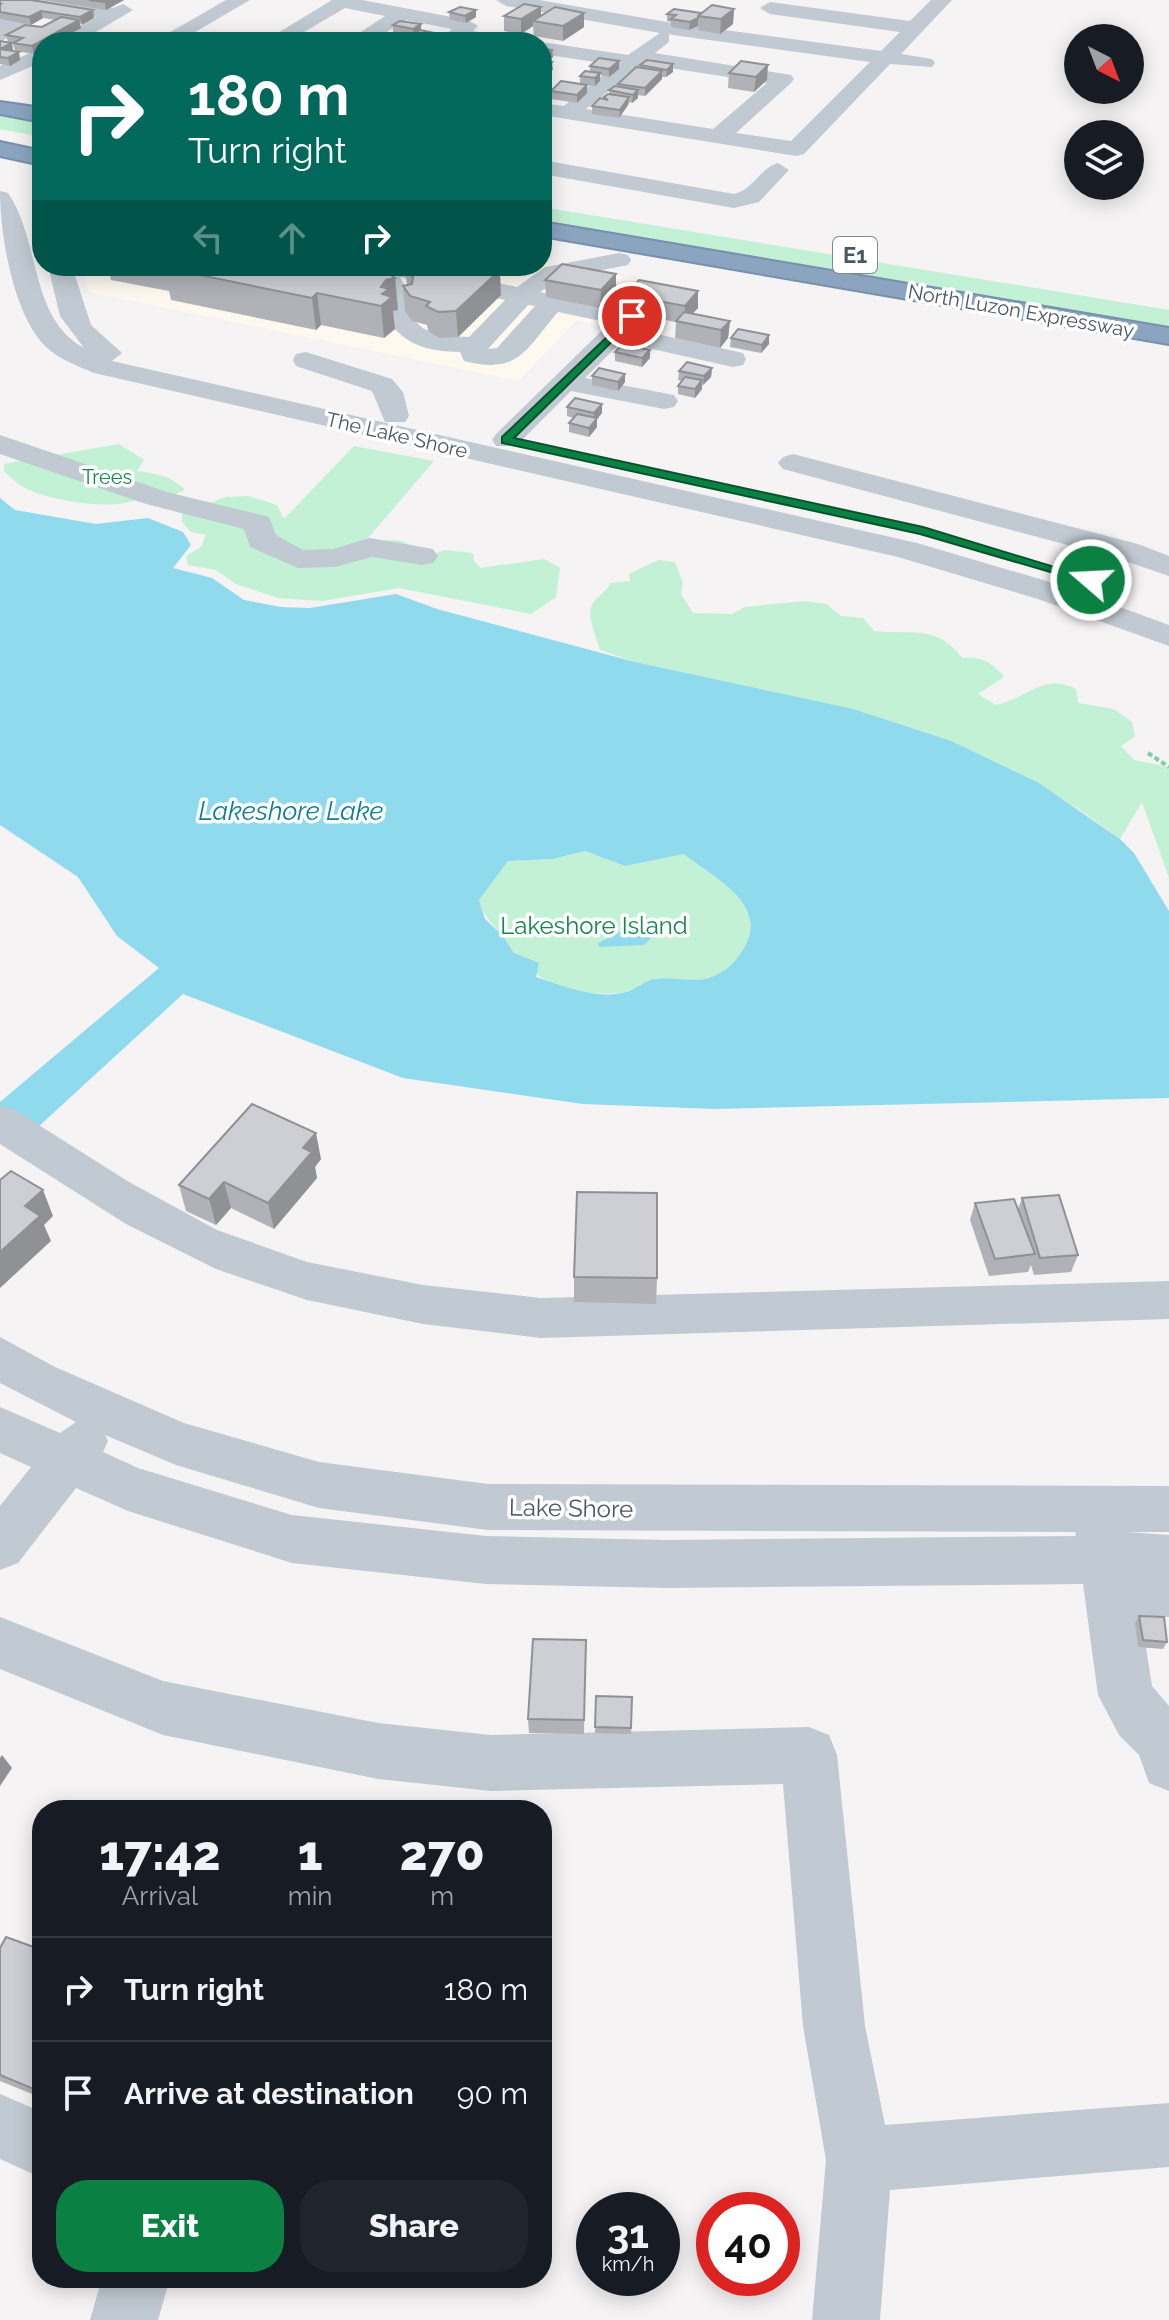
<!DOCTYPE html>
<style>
:root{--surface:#171b24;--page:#20242c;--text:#f1f3f6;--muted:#9ea1a6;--line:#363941;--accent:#0b8043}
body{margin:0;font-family:Raleway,sans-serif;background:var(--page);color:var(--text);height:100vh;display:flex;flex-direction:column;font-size:30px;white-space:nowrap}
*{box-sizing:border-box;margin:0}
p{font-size:26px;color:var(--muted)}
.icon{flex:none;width:44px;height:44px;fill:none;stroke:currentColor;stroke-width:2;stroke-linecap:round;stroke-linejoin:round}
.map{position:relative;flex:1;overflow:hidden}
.drawer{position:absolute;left:32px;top:1800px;width:520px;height:488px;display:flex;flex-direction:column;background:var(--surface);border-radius:32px;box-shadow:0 4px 20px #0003}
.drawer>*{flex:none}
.guide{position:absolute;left:32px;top:32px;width:520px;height:244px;border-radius:32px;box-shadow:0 4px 20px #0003;background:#00695c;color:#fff;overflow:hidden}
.needle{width:52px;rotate:138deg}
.buttons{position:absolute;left:1064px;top:24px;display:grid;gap:16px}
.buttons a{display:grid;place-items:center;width:80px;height:80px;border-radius:50%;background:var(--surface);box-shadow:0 4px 20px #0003;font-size:40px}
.speed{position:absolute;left:576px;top:2192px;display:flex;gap:16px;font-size:40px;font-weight:700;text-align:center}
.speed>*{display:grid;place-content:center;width:104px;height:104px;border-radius:50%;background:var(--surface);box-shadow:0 4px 20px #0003;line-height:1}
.speed small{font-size:20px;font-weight:400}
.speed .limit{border:12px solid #d22;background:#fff;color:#111}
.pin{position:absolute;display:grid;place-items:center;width:68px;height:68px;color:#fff;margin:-34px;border:4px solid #fff;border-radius:50%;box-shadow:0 2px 8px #0007}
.me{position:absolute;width:88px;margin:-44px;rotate:289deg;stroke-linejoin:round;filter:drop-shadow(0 0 6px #0008)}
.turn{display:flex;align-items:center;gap:28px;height:168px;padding:0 24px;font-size:36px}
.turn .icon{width:104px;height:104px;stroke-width:2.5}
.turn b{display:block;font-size:56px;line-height:68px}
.lanes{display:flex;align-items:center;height:76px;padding:0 24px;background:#0003;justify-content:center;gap:40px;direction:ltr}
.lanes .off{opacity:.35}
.eta{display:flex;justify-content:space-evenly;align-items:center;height:136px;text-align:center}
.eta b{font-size:48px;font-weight:800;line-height:56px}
.primary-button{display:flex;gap:16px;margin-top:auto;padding:16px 24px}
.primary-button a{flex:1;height:92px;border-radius:32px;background:var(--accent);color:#fff;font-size:32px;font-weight:800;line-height:92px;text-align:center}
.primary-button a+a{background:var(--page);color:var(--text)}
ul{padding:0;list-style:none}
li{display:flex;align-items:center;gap:24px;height:104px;padding:0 24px;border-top:2px solid var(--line)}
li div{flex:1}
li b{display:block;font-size:30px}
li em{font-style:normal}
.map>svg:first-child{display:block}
.commercial{fill:#fdf9ef}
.green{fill:#c3f1d5}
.water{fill:#90daee;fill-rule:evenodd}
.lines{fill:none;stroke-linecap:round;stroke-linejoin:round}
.highway-casing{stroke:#7690ad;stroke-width:4}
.path{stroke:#7ad0a6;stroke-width:4;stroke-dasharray:5 3;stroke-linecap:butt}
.minor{fill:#c1cad2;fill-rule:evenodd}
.highway{fill:#8ba5c1;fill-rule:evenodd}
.wall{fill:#b0b2b7}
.shaded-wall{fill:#909195}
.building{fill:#cdcfd5;stroke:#909195;stroke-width:2}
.route{fill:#0b8043;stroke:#07532c;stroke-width:2}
.labels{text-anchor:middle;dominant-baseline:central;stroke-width:7;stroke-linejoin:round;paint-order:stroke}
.far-street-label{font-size:20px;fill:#4a5661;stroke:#fff}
.far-park-label{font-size:20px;fill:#17864f;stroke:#fff}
.shield{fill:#fff;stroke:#808990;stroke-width:2}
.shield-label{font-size:22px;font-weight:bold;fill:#4a5661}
.park-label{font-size:24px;fill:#17864f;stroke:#fff}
.street-label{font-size:24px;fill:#4a5661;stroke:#fff}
.water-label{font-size:26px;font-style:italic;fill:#0c7c9b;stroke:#fff}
</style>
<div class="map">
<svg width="1169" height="2320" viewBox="0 0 1169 2320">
<rect width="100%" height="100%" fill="#f5f3f3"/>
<polygon class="commercial" points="542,262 647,281 607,328 577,320 519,381 89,292 82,266 542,266"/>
<g class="green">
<polygon points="0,112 42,120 42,137 0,129"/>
<polygon points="542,207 1169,310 1169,329 542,224"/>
<path d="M119,444L144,460L137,471C156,474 171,475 185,490L164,499L139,497C122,513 50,500 29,490C20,486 12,479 4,471V464Z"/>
<path d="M354,446L434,461L368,538L375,543C398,536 408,542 428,556L445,550L473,553L474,561L481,568L544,559L560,568L556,597L531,614L399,588L322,601L278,598L236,584L216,570L188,565L186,556L201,547L206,535L191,532L182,522V514L226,497L248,496L277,505L284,519Z"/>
<path d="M658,560L675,562L683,583L681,594L693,613L732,614L745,607L804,601L826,604L841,616L863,618L874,631C910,635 938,624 962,658C981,657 991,661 1004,677L978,694L996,705C1026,699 1044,672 1076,689L1078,703L1114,709L1132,722L1135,736L1121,746L1134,760L1169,767V878L1142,802L1120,839C972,723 812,702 635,662L600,650C597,638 585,614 593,603C598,595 605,594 610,583L630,581L629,574Z"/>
<path d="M585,851L625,866L684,854C711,876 769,903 745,946C737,961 726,972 709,978C693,983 671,976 654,979C642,981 632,992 620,993C565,996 536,984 505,940C494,923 486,922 479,900L508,861L553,859Z"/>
</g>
<g class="water">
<path d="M0,498L15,510L96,524L148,518L183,532L191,545L173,568L212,578L244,600L281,607L310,608L396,594L437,609L635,662L853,709L951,741L1039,783L1120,839L1134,853L1169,911V1098L715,1109L583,1104L403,1078L183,994L38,1127L0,1108V1102L159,968L117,936L78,877L0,825ZM585,851L625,866L684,854C711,876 769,903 745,946C737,961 726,972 709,978C692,983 671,976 654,979C644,981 636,989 626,992C598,1000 562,986 536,977L539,963L514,953L503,936L485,919L479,900L508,861L553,859Z"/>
<polygon points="640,915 658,922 661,928 644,945 599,947 598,943 624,930"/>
</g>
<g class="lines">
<g class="highway-casing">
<g id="highway">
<polygon points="0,102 42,108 42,122 0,114"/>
<polygon points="0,142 42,151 42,165 0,156"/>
<polygon points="542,222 1169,328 1169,344 542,236"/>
</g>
</g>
<polyline class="path" points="1148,753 1169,767"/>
<g class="minor">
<polygon points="18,0 64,0 113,8 123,4 133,10 79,42 54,42 96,17 28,6"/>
<polygon points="226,0 250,0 178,42 153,42"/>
<polygon points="332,0 362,0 468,20 478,26 473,31 513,38 516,42 469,42 449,38 446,34 452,29 406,20 370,42 346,42 385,16 345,8 287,42 263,42"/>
<path d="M496,0H539L673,23L881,51L900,32L770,14L760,8L770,2L910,21L931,0H952L901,54L932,59L935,63L932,67L890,64L804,154L796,156L542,115V103L564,106L615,65L542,54V42L628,55L660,33L506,6ZM669,34L673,35L870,62L791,141L736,133L791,83L794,79L791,75L655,53L669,42ZM643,64L767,83L713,129L586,109Z"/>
<polygon points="0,15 25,22 28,26 0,42"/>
<polygon points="42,48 42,62 0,80 0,66"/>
<path d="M542,160L734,194C753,190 760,168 778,163L789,170L759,202L734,208L542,174Z"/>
<path d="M0,191L8,193C41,241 29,318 84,348L60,316L48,266H72L91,325L122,353L112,361L917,543L1060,585L1169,625V646L1038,599L898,557L94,373C78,366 58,359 45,346C13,313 0,235 0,191Z"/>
<path d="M619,253L628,255L631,260L628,265L562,278L540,292L605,307L609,312L605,317L596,320L558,312C525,350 519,375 464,361L460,352C428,351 404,346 386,317L390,307L370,266H419L517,287L545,267ZM400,277L505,300L469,337C447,336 426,337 412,317L416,307ZM528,305L535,306L497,348L488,349Z"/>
<polygon points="632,308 645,316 634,329 743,353 746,359 743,365 733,367 621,342 585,378 674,395 678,401 674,407 664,409 571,391 516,446 496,446 492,440 496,434 623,310"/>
<polygon points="306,352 392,379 403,392 409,416 405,422 385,422 372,391 296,366 293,360 296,354"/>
<polygon points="0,435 167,492 269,517 276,535 303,550 333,549 370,538 433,549 438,556 433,563 422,565 372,557 335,567 298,568 250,547 244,529 146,504 0,454"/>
<polygon points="793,454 1138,544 1169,556 1169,576 1116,558 783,469 778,463 783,457"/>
<polygon points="0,1106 15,1110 129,1182 217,1230 307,1262 423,1285 541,1298 1169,1281 1169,1319 541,1338 423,1324 307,1300 216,1269 126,1224 0,1144"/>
<path d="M0,1337L55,1367L184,1423L319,1462L488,1484L1169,1486V1532H1127L1169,1535V1617L1141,1616L1152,1686L1169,1706V1791L1149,1783L1139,1755L1119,1735L1098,1695L1083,1584L667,1588L486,1584L292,1563L128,1511L76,1488L18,1563L0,1570V1506L31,1467L0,1453V1407L60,1433L76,1422L0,1383ZM105,1435L176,1465L319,1508L488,1530L1075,1532L1076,1536L667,1540L486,1536L292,1515L138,1468L103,1452L108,1441Z"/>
<polygon points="0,1617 163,1681 378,1723 491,1735 809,1727 829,1735 837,1755 865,2026 885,2125 1169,2103 1169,2167 890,2190 880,2320 812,2320 826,2160 803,2026 783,1784 491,1791 378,1779 163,1735 0,1669"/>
<polygon points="0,2094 42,2112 42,2178 0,2159"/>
<polygon points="102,2278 170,2278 158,2320 90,2320"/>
</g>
<use href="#highway" class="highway"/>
</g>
<g class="wall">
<polygon points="0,0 93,10 94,18 80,24 81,28 55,42 42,42 34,54 15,51 13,44 12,43 13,51 12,51 20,60 10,66 0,64 0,41 8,42 6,35 42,27 55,20 43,18 31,25 0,19"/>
<polygon points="44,0 124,0 106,10"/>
<polygon points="734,9 733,24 720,34 698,30 698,26 689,30 671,27 671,22 667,21 667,14 701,13"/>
<polygon points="476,10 476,17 466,23 450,20 449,12"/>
<polygon points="504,16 541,16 584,27 563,41 534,36 533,26 521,34 504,31"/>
<polygon points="393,25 444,35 444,42 406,42 406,38 410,36 393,33"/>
<polygon points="741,61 767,80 754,92 728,88 729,73"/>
<polygon points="673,64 673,72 666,77 662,77 662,79 645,96 638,95 638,98 632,103 629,102 628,105 619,118 592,114 592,106 604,99 604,97 609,94 609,90 618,87 618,84 640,68 640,65"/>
<polygon points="590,66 619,69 609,77 600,75 600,81 595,86 580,84 580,76 590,71"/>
<polygon points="551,91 587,93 577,103 551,99"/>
<polygon points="108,266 378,266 395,278 398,310 393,311 395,329 384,338 321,325 316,330 171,300 169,291 111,280"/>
<polygon points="405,270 451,270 501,295 458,337 439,338 428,331 427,325 412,321 405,311 403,286 407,285"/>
<polygon points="545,280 616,291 600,308 546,297"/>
<polygon points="625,295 698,308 693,313 730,321 728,338 720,348 675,338 676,322 625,312"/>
<polygon points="769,335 769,344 761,353 730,347 731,338"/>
<polygon points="615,352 650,358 642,367 615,361"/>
<polygon points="712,368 711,377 703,385 702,385 702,389 695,398 678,394 678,386 682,381 678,380 679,371"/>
<polygon points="592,376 625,382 618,391 592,385"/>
<polygon points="567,407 602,413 597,419 597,427 589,437 569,432 569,423 574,418 567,416"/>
<polygon points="321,1159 315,1167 317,1178 274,1229 231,1208 216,1225 186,1211 179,1185"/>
<polygon points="1022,1198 1078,1255 1071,1272 1034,1275 1031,1265 1028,1272 989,1276 970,1220 975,1203 1018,1209"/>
<polygon points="574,1277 657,1278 656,1304 574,1302"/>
<polygon points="1139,1616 1167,1642 1163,1649 1138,1647 1135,1623"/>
<polygon points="586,1640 584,1734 529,1733 528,1719"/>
<polygon points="596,1696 632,1697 631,1734 595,1733"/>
<polygon points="0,1948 42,1950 42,2098 0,2081"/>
</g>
<g class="shaded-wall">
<polygon points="109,0 124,0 106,10 105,2"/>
<polygon points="541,7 541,22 533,21 533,26 521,34 521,19"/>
<polygon points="734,9 733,24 720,34 721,19"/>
<polygon points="93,10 94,18 82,25 80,17"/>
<polygon points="476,10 476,17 466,23 465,16"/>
<polygon points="41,11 43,18 31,25 29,17"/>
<polygon points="584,13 584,27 563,41 563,26"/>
<polygon points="698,18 698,26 689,30 690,22"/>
<polygon points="79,20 81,28 55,42 42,42 42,49 34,54 32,46"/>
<polygon points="421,24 421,32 414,37 413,29"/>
<polygon points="12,43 13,51 4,56 2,48"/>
<polygon points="552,50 553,57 543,66 542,58"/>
<polygon points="19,52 20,60 10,66 8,58"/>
<polygon points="619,61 619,69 609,77 609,69"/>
<polygon points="552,62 553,70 542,77 542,69"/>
<polygon points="673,64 673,72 666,77 667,70"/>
<polygon points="768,65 767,80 754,92 756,77"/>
<polygon points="662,71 662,79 645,96 645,88"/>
<polygon points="600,73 600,81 595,86 595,78"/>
<polygon points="587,85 587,93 577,103 577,95"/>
<polygon points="638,90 638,98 632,103 633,95"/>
<polygon points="629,97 628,105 619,118 620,110"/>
<polygon points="500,270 501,295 458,337 456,311"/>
<polygon points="616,274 616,291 600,308 601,290"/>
<polygon points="395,278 398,310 393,311 395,329 384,338 381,306 381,287 386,280"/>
<polygon points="698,291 698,308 684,323 685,306"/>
<polygon points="317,293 321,325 316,330 312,298"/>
<polygon points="730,321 728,338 720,348 721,330"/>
<polygon points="769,335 769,344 761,353 762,345"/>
<polygon points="650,350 650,358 642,367 642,358"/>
<polygon points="712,368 711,377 703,385 704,376"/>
<polygon points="625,374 625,382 618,391 618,382"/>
<polygon points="702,380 702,389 695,398 695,389"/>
<polygon points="602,404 602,413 597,419 597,427 589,437 589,428 594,421 594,413"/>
<polygon points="316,1133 321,1159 315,1167 317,1178 274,1229 268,1203 303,1148"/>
<polygon points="224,1182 231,1208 216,1225 209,1199"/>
<polygon points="43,1190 53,1216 44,1225 51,1241 0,1288 0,1252 25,1206"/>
<polygon points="2,1755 12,1768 0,1786 0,1758"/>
<polygon points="42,2078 42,2094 36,2090"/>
</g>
<g class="building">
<polygon points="0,0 31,0 93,10 80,17 41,11 29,17 0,12 0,5 1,4 0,4"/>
<polygon points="89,0 109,0 105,2"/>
<polygon points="524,4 541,7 521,19 504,16"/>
<polygon points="712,5 734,9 721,19 698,16"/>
<polygon points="460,7 476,10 465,16 449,12"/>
<polygon points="555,7 584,13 563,26 533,21"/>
<polygon points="674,9 701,13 698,16 698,18 690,22 671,19 676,15 667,14"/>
<polygon points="61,17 79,20 32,46 13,43 23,38 6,35 25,25 42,27"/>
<polygon points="400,21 421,24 413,29 393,25"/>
<polygon points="420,30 444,35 443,39 426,36 429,38 422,42 406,38"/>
<polygon points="466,37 483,42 460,42"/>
<polygon points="0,41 12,43 2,48 0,48"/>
<polygon points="542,48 552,50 542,58"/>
<polygon points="0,49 19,52 8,58 0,57"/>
<polygon points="599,58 619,61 609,69 590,66"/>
<polygon points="542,60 552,62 542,69"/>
<polygon points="647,60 673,64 667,70 640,65"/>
<polygon points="741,61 768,65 756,77 729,73"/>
<polygon points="636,67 662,71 645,88 618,84"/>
<polygon points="585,71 600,73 595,78 580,76"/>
<polygon points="561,81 587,85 577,95 551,91"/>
<polygon points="615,86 638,90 633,95 609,90"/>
<polygon points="608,94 629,97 620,110 592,106 600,98 608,100 604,97"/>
<polygon points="562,264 616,274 601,290 545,280"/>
<polygon points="167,266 378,266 395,278 386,280 381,287 389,289 382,294 392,297 381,306 317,293 312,298 165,268"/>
<polygon points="415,266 447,266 444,269 450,271 456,266 481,266 500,270 456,311 438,312 426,306 430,302 410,296 403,286 412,284 413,277 405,270 411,267"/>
<polygon points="639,280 698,291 685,306 625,295"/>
<polygon points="684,312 730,321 721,330 676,321"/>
<polygon points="738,329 769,335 762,345 731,338"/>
<polygon points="623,344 650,350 642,358 615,352"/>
<polygon points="687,362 712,368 704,376 679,371"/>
<polygon points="599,368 625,374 618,382 592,376"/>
<polygon points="685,377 702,380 695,389 678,386"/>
<polygon points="575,398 602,404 594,413 567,407"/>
<polygon points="577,414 597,418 589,428 569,423"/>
<polygon points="252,1104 316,1133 303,1148 312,1152 268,1203 224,1182 209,1199 179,1185"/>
<polygon points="11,1171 43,1190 25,1206 40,1216 0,1252 0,1180"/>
<polygon points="577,1192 657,1193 657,1278 574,1277"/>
<polygon points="1059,1195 1078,1255 1040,1258 1022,1198"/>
<polygon points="1014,1199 1035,1254 995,1259 975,1203"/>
<polygon points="1139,1616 1164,1617 1167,1642 1143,1640"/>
<polygon points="533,1639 586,1640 584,1720 528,1719"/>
<polygon points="596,1696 632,1697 631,1728 595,1727"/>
<polygon points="6,1937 42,1950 42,2078 36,2090 0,2075 0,1948"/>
</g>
<polygon class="route" points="632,313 636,318 514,438 923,527 1097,580 1091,584 920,534 502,443 502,437"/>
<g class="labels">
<g class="far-street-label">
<text transform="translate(1021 311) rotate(10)">North Luzon Expressway</text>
<text transform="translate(397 435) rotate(13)">The Lake Shore</text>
</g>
<g class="far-park-label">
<text x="107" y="477">Trees</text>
</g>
<rect class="shield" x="833" y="237" width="44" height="36" rx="6"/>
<g class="shield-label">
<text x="855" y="255">E1</text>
</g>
<g class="park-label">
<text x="594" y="925">Lakeshore Island</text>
</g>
<g class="street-label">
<text transform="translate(571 1508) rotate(1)">Lake Shore</text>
</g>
<g class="water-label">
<text x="291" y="811">Lakeshore Lake</text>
</g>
</g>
</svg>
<div class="buttons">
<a><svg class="needle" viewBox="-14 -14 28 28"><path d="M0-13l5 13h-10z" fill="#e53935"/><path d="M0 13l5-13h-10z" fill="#9ea1a6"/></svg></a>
<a><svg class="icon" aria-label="layers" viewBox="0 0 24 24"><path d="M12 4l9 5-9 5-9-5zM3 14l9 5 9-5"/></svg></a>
</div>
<div class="speed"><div>31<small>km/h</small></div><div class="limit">40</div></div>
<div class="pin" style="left:632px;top:316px;background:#d93025"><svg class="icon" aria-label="arrive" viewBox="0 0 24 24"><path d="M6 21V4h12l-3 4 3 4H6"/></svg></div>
<svg class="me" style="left:1091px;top:580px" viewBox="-20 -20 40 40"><circle r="17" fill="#0b8043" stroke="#fff" stroke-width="3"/><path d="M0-11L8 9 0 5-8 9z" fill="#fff"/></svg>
<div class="guide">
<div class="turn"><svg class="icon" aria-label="right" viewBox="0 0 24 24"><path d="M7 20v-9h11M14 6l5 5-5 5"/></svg><div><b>180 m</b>Turn right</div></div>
<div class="lanes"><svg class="icon off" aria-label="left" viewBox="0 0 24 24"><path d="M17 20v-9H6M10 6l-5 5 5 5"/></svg><svg class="icon off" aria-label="ahead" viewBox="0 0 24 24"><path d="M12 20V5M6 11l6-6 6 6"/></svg><svg class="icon" aria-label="right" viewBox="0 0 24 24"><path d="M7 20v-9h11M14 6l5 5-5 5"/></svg></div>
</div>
<section class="drawer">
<div class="eta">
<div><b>17:42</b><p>Arrival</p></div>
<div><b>1</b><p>min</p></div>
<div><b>270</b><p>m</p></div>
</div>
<ul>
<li><svg class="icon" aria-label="right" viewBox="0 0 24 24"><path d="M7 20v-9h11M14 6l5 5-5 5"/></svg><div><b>Turn right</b></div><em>180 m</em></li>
<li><svg class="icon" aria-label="arrive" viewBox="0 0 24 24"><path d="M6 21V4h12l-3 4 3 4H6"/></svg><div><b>Arrive at destination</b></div><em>90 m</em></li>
</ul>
<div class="primary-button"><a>Exit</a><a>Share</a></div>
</section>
</div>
